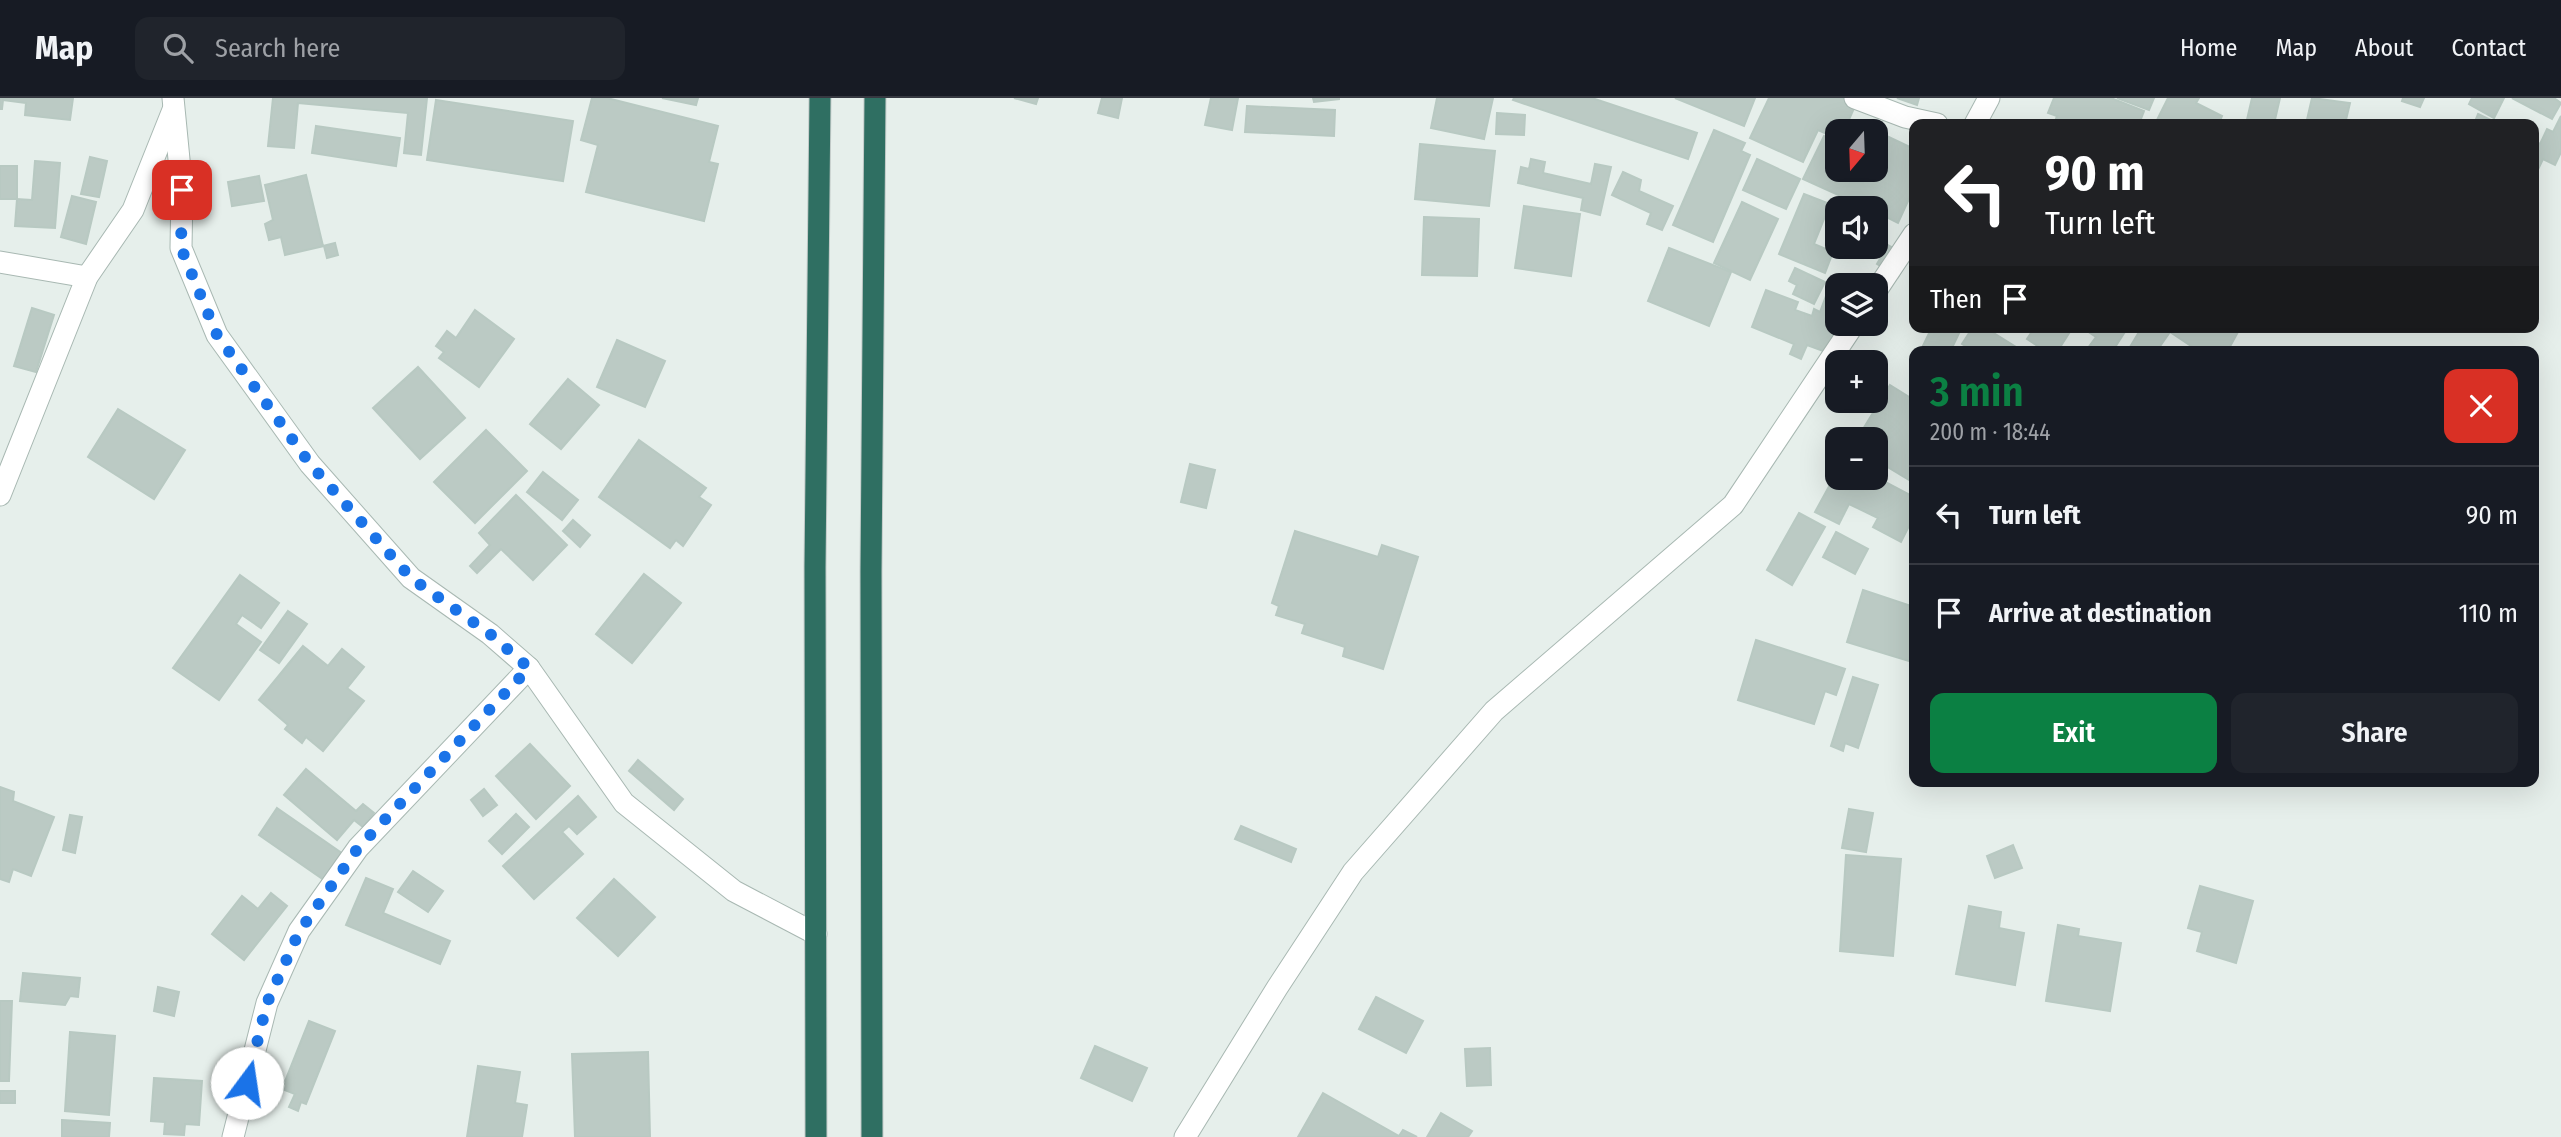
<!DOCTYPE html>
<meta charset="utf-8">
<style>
:root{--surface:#171b24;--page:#20242c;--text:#f1f3f6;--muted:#9ea1a6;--line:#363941;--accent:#0b8043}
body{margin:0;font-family:"Fira Sans Condensed",sans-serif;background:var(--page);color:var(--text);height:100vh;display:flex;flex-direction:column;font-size:26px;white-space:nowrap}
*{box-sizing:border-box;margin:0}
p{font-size:23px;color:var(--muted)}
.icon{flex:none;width:38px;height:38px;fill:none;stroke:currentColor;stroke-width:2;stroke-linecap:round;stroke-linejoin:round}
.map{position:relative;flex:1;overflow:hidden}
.details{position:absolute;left:1909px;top:248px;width:630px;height:441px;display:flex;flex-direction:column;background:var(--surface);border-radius:14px;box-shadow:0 7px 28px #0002}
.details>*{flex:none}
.hud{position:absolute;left:1909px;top:21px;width:630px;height:214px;border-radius:14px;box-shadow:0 7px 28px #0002;background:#202124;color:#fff;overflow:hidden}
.needle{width:46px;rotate:199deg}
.controls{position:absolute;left:1825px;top:21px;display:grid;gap:14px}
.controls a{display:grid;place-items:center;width:63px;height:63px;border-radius:14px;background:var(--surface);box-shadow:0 7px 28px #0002;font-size:35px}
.pin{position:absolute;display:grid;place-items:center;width:60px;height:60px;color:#fff;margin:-30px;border-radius:14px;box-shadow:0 4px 10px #0006}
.me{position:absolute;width:77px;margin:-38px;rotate:14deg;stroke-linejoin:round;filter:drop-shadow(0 0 5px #0008)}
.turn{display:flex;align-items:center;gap:24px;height:147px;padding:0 21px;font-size:32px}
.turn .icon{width:91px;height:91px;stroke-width:2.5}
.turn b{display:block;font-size:49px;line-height:60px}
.then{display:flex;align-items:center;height:66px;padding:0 21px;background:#0003;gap:14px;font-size:26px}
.round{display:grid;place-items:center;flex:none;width:74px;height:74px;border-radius:14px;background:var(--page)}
.overview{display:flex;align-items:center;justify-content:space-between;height:119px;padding:0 21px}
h1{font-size:42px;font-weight:600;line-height:52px;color:var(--accent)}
.button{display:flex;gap:14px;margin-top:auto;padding:14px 21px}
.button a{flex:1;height:80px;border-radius:14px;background:var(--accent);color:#fff;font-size:28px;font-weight:600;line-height:80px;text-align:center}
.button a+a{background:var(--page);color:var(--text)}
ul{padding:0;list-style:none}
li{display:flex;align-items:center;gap:21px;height:98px;padding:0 21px;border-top:2px solid var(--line)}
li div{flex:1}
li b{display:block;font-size:26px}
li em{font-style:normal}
header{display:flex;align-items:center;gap:42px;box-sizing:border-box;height:98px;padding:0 35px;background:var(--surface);border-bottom:2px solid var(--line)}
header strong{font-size:33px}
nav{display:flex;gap:38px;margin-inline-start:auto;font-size:24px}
.search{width:490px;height:63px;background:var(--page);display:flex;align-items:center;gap:18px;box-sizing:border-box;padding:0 24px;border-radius:14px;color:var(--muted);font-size:26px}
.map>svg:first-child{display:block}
.building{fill:#bbcac4;stroke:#b8c9c2;stroke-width:2}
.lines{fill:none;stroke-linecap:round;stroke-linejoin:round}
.street-casing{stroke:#a8b8b2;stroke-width:23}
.highway-casing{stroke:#c2cac8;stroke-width:23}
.street{stroke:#fff;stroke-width:21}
.highway{stroke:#2f6f62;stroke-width:21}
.route{stroke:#1a73e8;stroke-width:12;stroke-dasharray:0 21.6}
</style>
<header>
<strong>Map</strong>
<div class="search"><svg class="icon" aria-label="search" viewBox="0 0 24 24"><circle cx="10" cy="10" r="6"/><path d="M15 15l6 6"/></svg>Search here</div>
<nav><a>Home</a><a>Map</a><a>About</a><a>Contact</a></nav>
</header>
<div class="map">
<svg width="2561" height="1039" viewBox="0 0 2561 1039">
<rect width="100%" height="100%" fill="#e6efeb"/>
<g class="building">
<polygon points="0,0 73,0 70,22 25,17 26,5 3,2 2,11 0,11"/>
<polygon points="273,0 427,0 421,57 404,55 408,15 298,5 294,50 268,48"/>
<polygon points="592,0 607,0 718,28 709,64 718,66 704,123 586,94 598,47 581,42"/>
<polygon points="662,0 698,0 696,7"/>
<polygon points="1014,0 1038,0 1036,6"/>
<polygon points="1102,0 1122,0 1118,20 1098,15"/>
<polygon points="1211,0 1238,0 1232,32 1205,27"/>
<polygon points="1313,0 1339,0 1339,1 1314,4"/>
<polygon points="1437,0 1493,0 1484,41 1431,30"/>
<polygon points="1514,0 1592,0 1697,35 1688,61 1513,2"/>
<polygon points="1675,0 1755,0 1744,28"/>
<polygon points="1769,0 1855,0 1858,1 1844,33 1838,33 1838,41 1818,32 1803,64 1750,40"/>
<polygon points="1897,0 1919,0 1917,7"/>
<polygon points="2054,0 2111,0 2144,13 2139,26 2054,26 2057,18 2048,15"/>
<polygon points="2117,0 2154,0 2149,12"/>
<polygon points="2168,0 2199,0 2196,5 2222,18 2219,25 2221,26 2155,26"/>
<polygon points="2252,0 2280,0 2274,26 2246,26"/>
<polygon points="2312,0 2350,5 2345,26 2306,26"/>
<polygon points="2403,0 2424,0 2420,9 2402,3"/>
<polygon points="2472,0 2504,0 2494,20 2469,6"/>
<polygon points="2512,0 2554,0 2561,5 2552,21"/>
<polygon points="436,2 573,23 563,83 427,62"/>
<polygon points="1247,8 1335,12 1334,38 1245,34"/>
<polygon points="1497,15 1525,17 1524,37 1496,36"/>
<polygon points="2478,16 2499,26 2474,26"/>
<polygon points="2561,18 2561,54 2555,67 2543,61 2534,80 2534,43 2540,46 2547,31 2553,34"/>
<polygon points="1857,24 1914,51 1914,90 1898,125 1876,114 1876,110 1867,110 1803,81 1824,38 1838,44 1838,72 1876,72 1876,62 1880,64 1884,55 1876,51 1876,33 1853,33"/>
<polygon points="316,28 400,40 396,68 312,55"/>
<polygon points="1714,32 1745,45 1741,53 1750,57 1713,144 1673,127"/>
<polygon points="1420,46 1495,53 1489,108 1415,101"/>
<polygon points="90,59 107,63 99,99 81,96"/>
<polygon points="1531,61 1545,64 1543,75 1591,86 1595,66 1611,69 1600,117 1581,112 1583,100 1518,85 1521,69 1529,71"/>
<polygon points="1757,61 1800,81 1786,111 1743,92"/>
<polygon points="35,63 60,65 55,130 15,128 17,101 32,102"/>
<rect x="0" y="68" width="17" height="33"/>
<polygon points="1623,74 1641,82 1639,93 1673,108 1662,132 1647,126 1651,115 1612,97"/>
<polygon points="306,77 323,148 335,145 338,157 327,160 324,148 285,157 281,139 269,142 265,126 273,122 265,87"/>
<polygon points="259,78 264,103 232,108 228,84"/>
<polygon points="1804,96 1830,106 1814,146 1833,154 1825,175 1779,156"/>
<polygon points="72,98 96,104 86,146 61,139"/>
<polygon points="1742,104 1778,121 1750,182 1714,165"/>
<polygon points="1524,108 1580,116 1571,178 1515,170"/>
<polygon points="1424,119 1479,121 1477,178 1422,177"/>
<polygon points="1888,147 1909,159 1898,179 1877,166"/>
<polygon points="1669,150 1731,174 1709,228 1648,203"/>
<polygon points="1795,170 1825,184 1814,206 1793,196 1797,187 1789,183"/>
<polygon points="1832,182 1847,187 1838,187 1838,226 1846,226 1834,257 1807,247 1801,261 1790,256 1794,246 1752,229 1766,192 1798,204 1795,212 1812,218 1814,211 1820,214"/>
<polygon points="32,210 54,217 36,274 14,268"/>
<polygon points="475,212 514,241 479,289 439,260 444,254 436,248 447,233 456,240"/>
<polygon points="1932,229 1962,229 1950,254 1920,254"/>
<polygon points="1973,229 1984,229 2024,254 1975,254 1962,246"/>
<polygon points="2035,229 2073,229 2057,254 2047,254 2027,241"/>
<polygon points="2081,229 2128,229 2112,254 2085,254 2096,239"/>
<polygon points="2142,229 2229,229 2238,234 2227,254 2200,254 2170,234 2156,254 2127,254"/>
<polygon points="617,242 665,263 645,309 597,289"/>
<polygon points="418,269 465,320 420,361 373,310"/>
<polygon points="568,281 599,307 561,351 530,326"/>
<polygon points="1890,287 1914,302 1914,385 1876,362 1876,341 1857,341"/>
<polygon points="118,311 185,352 154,401 88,359"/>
<polygon points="486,332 527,373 475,425 434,384"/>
<polygon points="639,342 706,390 699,399 711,407 683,448 676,442 670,450 599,399"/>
<polygon points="1190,366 1215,372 1206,410 1181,404"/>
<polygon points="1838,372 1838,380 1876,379 1914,399 1914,418 1901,444 1873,429 1878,420 1849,406 1839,426 1815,414"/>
<polygon points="543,374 578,402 562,422 527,394"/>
<polygon points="516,397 567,447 533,482 501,451 477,475 470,468 490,447 479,435"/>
<polygon points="1799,415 1825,429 1792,487 1767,472"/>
<polygon points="573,422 590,437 580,449 563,433"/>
<polygon points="1295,433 1378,459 1382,447 1418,459 1383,571 1343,558 1345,549 1302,535 1305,526 1276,517 1279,508 1272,505"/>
<polygon points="1836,434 1868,451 1855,476 1823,459"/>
<polygon points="644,476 681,505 632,565 596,536"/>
<polygon points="240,477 279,505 261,530 242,517 236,526 261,544 219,602 173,570"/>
<polygon points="1863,492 1914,509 1914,546 1909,563 1847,544"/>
<polygon points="288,513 307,526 279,565 260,552"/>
<polygon points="1756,542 1845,571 1836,597 1825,593 1814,626 1738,602"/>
<polygon points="303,548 328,568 342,551 364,569 347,590 364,603 323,653 306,639 302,645 285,631 288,627 259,602"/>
<polygon points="1853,579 1878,587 1858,650 1845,645 1843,653 1831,648"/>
<polygon points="530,646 570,688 536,721 496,678"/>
<polygon points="638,662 683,701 674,712 629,673"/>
<polygon points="306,671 356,713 363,706 374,715 363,729 354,722 337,742 284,697"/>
<polygon points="0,689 14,694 13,703 54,719 31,778 13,771 9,784 0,781"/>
<polygon points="484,691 497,707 483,718 471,702"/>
<polygon points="578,698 596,719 577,736 569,728 562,734 583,756 534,801 503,768"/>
<polygon points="277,710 346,758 327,784 259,737"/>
<polygon points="1849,711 1873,715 1866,754 1842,750"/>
<polygon points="516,716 529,729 502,756 489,743"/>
<polygon points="70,717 82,719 75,755 63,752"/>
<polygon points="1241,728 1296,751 1291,764 1235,741"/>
<polygon points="2013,747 2022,770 1995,780 1987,758"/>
<polygon points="1846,757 1901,761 1893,858 1840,853"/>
<polygon points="413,773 443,793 428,814 398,794"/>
<polygon points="366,780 393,791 383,815 450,843 440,866 346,827"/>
<polygon points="614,781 655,819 618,858 577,820"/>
<polygon points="2200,788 2253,803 2236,865 2197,853 2202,834 2188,830"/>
<polygon points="271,795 287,808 244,862 212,836 242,798 258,811"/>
<polygon points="1969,808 2001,814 1999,830 2024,835 2015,887 1956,876"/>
<polygon points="2058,827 2079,831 2078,838 2121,845 2110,913 2046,903"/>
<polygon points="23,875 80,880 78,899 70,898 65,907 20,903"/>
<polygon points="158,889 179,894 174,918 154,913"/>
<polygon points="1376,899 1423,923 1406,955 1359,931"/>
<polygon points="0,903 12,903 9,983 0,983"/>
<polygon points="309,923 335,933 306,1006 301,1004 298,1013 289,1009 295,996 282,991"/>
<polygon points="70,934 115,938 109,1017 65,1013"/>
<polygon points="1095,948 1147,970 1132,1003 1081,980"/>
<polygon points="1490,950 1491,987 1467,988 1465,951"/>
<polygon points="648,954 650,1039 575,1039 572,956"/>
<polygon points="478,968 520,974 515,1005 527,1007 522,1039 467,1039"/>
<polygon points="154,980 202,983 199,1027 185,1026 184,1037 164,1036 165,1024 151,1023"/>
<rect x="0" y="993" width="15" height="12"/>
<polygon points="1323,995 1399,1038 1403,1032 1417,1039 1298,1039"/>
<polygon points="1441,1015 1472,1033 1468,1039 1427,1039"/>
<polygon points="62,1022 110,1025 109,1039 62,1039"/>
</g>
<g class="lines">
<g class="street-casing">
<g id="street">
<polyline points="173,0 182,92 181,150 217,237 310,366 411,480 490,536 529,570 624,705 734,793 816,836"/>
<polyline points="1855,0 1905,19 1937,26"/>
<polyline points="1975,26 1989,0"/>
<polyline points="0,164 87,179"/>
<polyline points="1876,193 1914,136"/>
<polyline points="0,397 87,179 133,112 173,12"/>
<polyline points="233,1039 267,905 299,833 358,750 529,570"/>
<polyline points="1185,1039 1277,890 1353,774 1494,613 1733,407 1854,226"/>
</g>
</g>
<g class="highway-casing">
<g id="highway">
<polyline points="816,1039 815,469 820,0"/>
<polyline points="872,1039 871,473 875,0"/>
</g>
</g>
<use href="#street" class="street"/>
<use href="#highway" class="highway"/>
</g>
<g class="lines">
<polyline class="route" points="182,92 181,150 217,237 310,366 411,480 490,536 529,570 358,750 299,834 267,905 247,985"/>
</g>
</svg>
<div class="controls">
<a><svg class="needle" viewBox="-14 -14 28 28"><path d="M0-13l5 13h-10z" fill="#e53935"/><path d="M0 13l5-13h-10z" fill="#9ea1a6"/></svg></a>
<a><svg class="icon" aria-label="sound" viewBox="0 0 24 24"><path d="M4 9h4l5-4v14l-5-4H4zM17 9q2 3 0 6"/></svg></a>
<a><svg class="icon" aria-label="layers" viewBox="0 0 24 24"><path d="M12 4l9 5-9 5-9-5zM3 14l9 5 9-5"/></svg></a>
<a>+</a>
<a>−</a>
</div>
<div class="pin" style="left:182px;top:92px;background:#d93025"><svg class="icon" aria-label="arrive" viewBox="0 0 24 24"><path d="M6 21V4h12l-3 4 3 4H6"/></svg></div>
<svg class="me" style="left:247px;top:985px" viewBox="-20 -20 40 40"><circle r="19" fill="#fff"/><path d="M0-13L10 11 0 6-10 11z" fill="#1a73e8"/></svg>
<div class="hud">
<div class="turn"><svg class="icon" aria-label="left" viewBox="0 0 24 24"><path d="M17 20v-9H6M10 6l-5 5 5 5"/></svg><div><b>90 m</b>Turn left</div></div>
<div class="then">Then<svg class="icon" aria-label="arrive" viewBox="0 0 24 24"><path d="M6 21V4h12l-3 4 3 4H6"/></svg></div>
</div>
<section class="details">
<div class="overview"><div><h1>3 min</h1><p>200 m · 18:44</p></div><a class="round" style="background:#d93025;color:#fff"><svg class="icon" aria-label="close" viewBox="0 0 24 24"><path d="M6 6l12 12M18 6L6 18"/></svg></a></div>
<ul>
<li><svg class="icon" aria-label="left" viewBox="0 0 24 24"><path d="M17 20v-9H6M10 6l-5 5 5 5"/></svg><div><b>Turn left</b></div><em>90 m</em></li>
<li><svg class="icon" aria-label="arrive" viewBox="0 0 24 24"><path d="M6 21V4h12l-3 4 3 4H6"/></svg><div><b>Arrive at destination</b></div><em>110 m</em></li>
</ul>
<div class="button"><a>Exit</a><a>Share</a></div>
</section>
</div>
